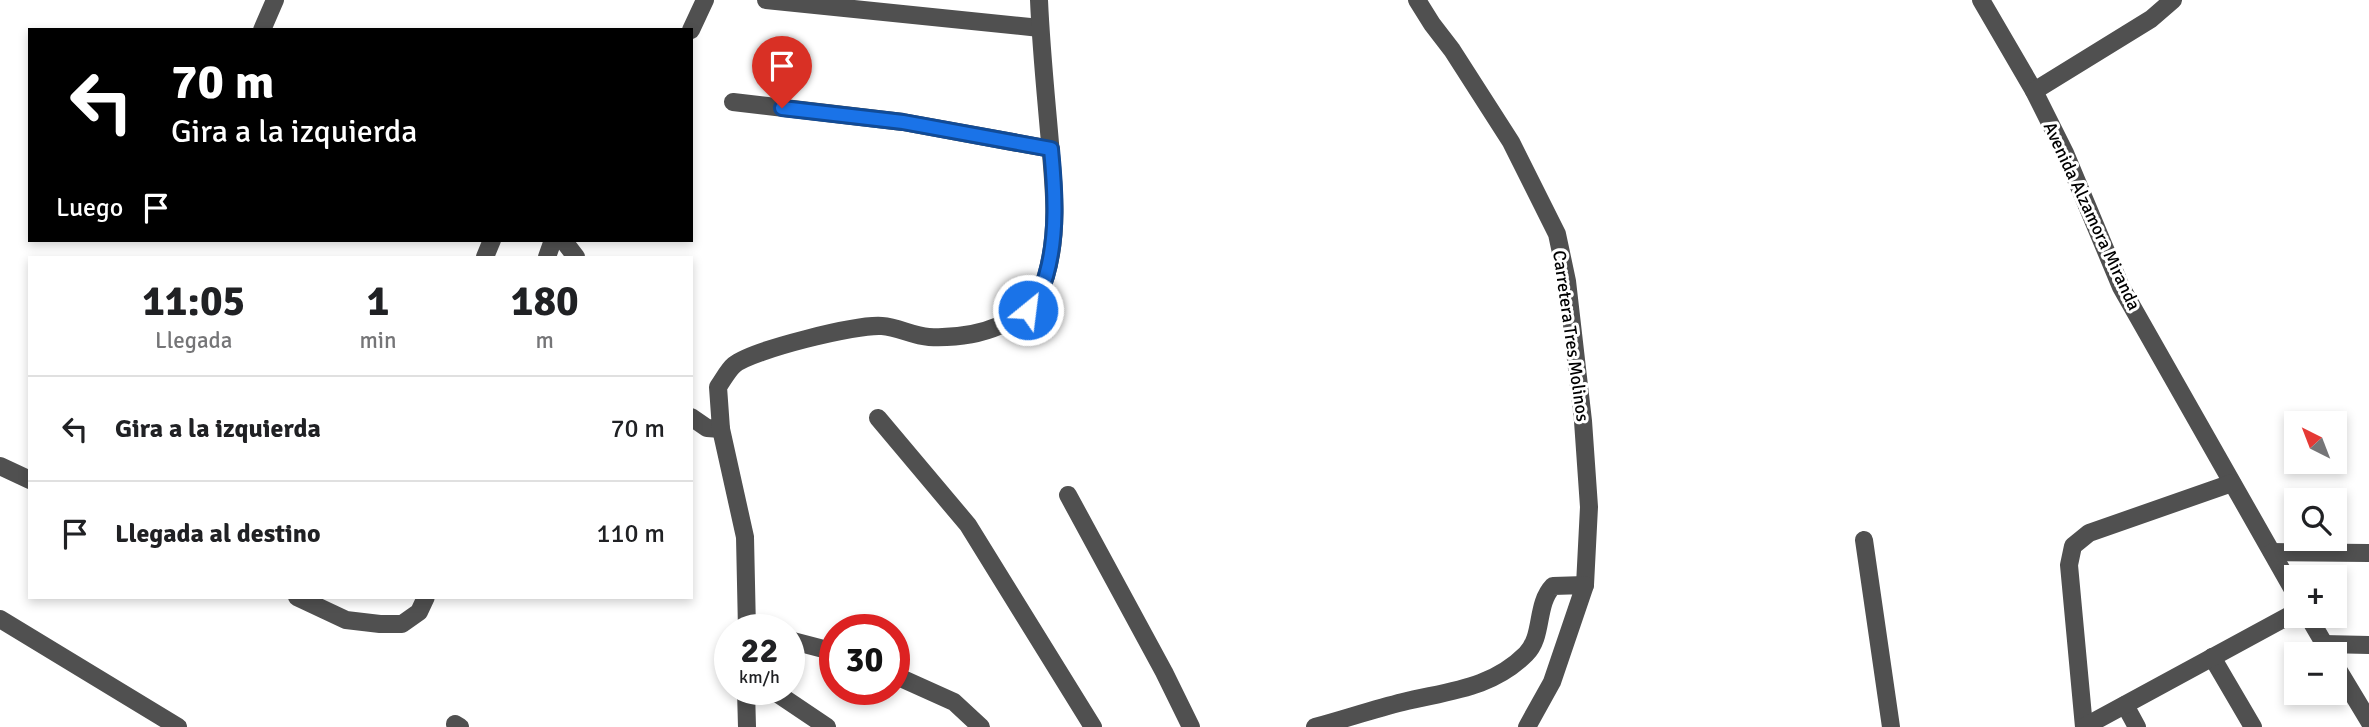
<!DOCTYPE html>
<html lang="es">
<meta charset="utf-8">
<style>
:root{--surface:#fff;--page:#f2f2f2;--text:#202124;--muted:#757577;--line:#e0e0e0}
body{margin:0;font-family:Signika,sans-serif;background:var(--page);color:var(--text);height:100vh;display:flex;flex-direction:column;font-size:26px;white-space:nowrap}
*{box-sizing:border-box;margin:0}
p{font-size:23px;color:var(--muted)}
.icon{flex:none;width:38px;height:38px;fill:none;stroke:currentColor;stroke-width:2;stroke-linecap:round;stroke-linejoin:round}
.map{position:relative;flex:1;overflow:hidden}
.details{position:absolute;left:28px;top:256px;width:665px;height:343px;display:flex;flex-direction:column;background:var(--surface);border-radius:0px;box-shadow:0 4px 10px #0003}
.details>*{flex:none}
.banner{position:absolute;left:28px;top:28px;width:665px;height:214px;border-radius:0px;box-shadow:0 4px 10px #0003;background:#000;color:#fff;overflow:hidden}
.needle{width:46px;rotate:318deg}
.fabs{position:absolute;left:2284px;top:411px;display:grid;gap:14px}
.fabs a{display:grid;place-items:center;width:63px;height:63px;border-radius:0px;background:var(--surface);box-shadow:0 4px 10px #0003;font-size:35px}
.speed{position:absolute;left:714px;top:614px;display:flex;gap:14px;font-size:35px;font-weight:700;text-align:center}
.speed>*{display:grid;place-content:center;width:91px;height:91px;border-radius:50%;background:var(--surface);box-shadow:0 4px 10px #0003;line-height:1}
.speed small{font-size:18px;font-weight:400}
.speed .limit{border:10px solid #d22;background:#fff;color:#111}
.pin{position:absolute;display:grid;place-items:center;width:60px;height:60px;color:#fff;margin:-72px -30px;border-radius:50% 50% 50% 0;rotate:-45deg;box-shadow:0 0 7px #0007}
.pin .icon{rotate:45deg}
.me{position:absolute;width:77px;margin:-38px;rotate:29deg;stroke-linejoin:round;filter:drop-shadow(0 0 5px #0008)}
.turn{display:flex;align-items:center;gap:24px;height:147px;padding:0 28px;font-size:32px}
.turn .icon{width:91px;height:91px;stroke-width:2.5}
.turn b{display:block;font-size:49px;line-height:60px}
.then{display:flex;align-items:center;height:66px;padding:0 28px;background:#0003;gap:14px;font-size:26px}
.eta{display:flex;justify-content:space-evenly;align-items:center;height:119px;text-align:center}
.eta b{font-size:42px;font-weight:700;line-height:49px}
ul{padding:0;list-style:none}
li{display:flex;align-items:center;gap:21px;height:105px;padding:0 28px;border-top:2px solid var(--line)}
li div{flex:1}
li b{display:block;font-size:26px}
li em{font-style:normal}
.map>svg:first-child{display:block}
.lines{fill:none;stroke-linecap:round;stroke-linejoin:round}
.minor{stroke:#505050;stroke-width:18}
.route-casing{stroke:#114b97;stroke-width:18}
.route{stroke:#1a73e8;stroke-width:12}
.labels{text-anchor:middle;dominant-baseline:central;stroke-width:6;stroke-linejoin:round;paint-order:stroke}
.street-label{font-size:18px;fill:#000;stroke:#fff}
</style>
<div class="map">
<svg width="2369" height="727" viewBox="0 0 2369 727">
<rect width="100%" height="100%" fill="#fff"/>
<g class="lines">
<g class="minor">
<polyline points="766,0 1040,28"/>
<polyline points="1417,0 1432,24 1452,50 1511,142 1557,234 1567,281 1583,421 1589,507 1585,585"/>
<polyline points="1981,0 2034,91"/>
<polyline points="2173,0 2151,19 2034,91 2065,153 2121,287 2296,595"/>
<polyline points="262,30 275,0"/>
<polyline points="691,30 705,0"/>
<polyline points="733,102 903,122 1051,149"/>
<polyline points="563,240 576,257"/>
<polyline points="485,257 492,240"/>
<polyline points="547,257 553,240"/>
<polyline points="691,417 707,428 721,429"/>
<polyline points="878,418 968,525 1093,727"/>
<polyline points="0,466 30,480"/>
<polyline points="1068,495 1164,672 1191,727"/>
<polyline points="1864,540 1891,727"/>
<polyline points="2272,552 2369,553"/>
<polyline points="297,597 346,620 380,624 402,624 419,612 426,597"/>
<polyline points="2308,616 2329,652"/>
<polyline points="0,619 178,727"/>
<path d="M747,630L745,537L721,429L718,387C723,380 728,370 734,365C752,350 857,324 882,326C898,327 913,336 929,337C975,339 1032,325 1046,276C1059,232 1054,187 1050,143C1046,96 1041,48 1039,0"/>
<polyline points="789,640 835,652"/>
<polyline points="2324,644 2369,645"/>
<polyline points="2212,657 2253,727"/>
<polyline points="2334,663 2369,721"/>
<polyline points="894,675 954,702 981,727"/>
<polyline points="746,690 747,727"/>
<polyline points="772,690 827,727"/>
<polyline points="2125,705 2137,727"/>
<polyline points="455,724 460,727"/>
<path d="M1315,727C1345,719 1374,709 1403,702C1448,691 1491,689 1526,654C1544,636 1535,605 1553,586L1585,585L1552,682L1527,727"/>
<polyline points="2084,727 2069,565 2073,546 2089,533 2232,483"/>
<polyline points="2084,727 2296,612"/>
</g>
</g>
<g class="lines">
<g class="route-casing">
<path id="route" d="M782,108L903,122L1051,149C1055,190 1058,234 1046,276C1043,287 1034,299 1028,310"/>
</g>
<use href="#route" class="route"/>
</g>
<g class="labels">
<g class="street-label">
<text transform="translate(2092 216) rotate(65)">Avenida Alzamora Miranda</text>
<text transform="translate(1571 336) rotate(82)">Carretera Tres Molinos</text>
</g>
</g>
</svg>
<div class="fabs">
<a><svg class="needle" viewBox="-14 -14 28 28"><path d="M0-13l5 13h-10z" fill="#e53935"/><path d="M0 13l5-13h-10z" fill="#757577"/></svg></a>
<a><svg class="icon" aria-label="search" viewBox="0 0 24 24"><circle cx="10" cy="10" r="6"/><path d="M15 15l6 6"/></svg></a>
<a>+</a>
<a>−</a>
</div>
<div class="speed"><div>22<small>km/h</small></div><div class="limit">30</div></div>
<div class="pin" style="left:782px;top:108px;background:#d93025"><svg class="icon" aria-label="arrive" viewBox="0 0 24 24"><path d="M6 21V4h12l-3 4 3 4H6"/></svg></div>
<svg class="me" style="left:1028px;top:310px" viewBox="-20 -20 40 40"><circle r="17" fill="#1a73e8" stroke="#fff" stroke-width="3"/><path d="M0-11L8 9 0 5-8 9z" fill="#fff"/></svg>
<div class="banner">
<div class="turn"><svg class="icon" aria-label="left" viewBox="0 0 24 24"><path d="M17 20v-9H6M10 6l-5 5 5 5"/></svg><div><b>70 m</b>Gira a la izquierda</div></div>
<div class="then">Luego<svg class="icon" aria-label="arrive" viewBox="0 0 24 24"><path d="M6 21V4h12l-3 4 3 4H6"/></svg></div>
</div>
<section class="details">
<div class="eta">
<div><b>11:05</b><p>Llegada</p></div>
<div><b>1</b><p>min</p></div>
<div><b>180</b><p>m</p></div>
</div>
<ul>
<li><svg class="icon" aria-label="left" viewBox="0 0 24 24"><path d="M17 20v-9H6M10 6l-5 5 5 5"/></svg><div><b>Gira a la izquierda</b></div><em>70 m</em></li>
<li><svg class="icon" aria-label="arrive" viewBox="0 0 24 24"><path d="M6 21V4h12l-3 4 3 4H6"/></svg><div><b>Llegada al destino</b></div><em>110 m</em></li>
</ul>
</section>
</div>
